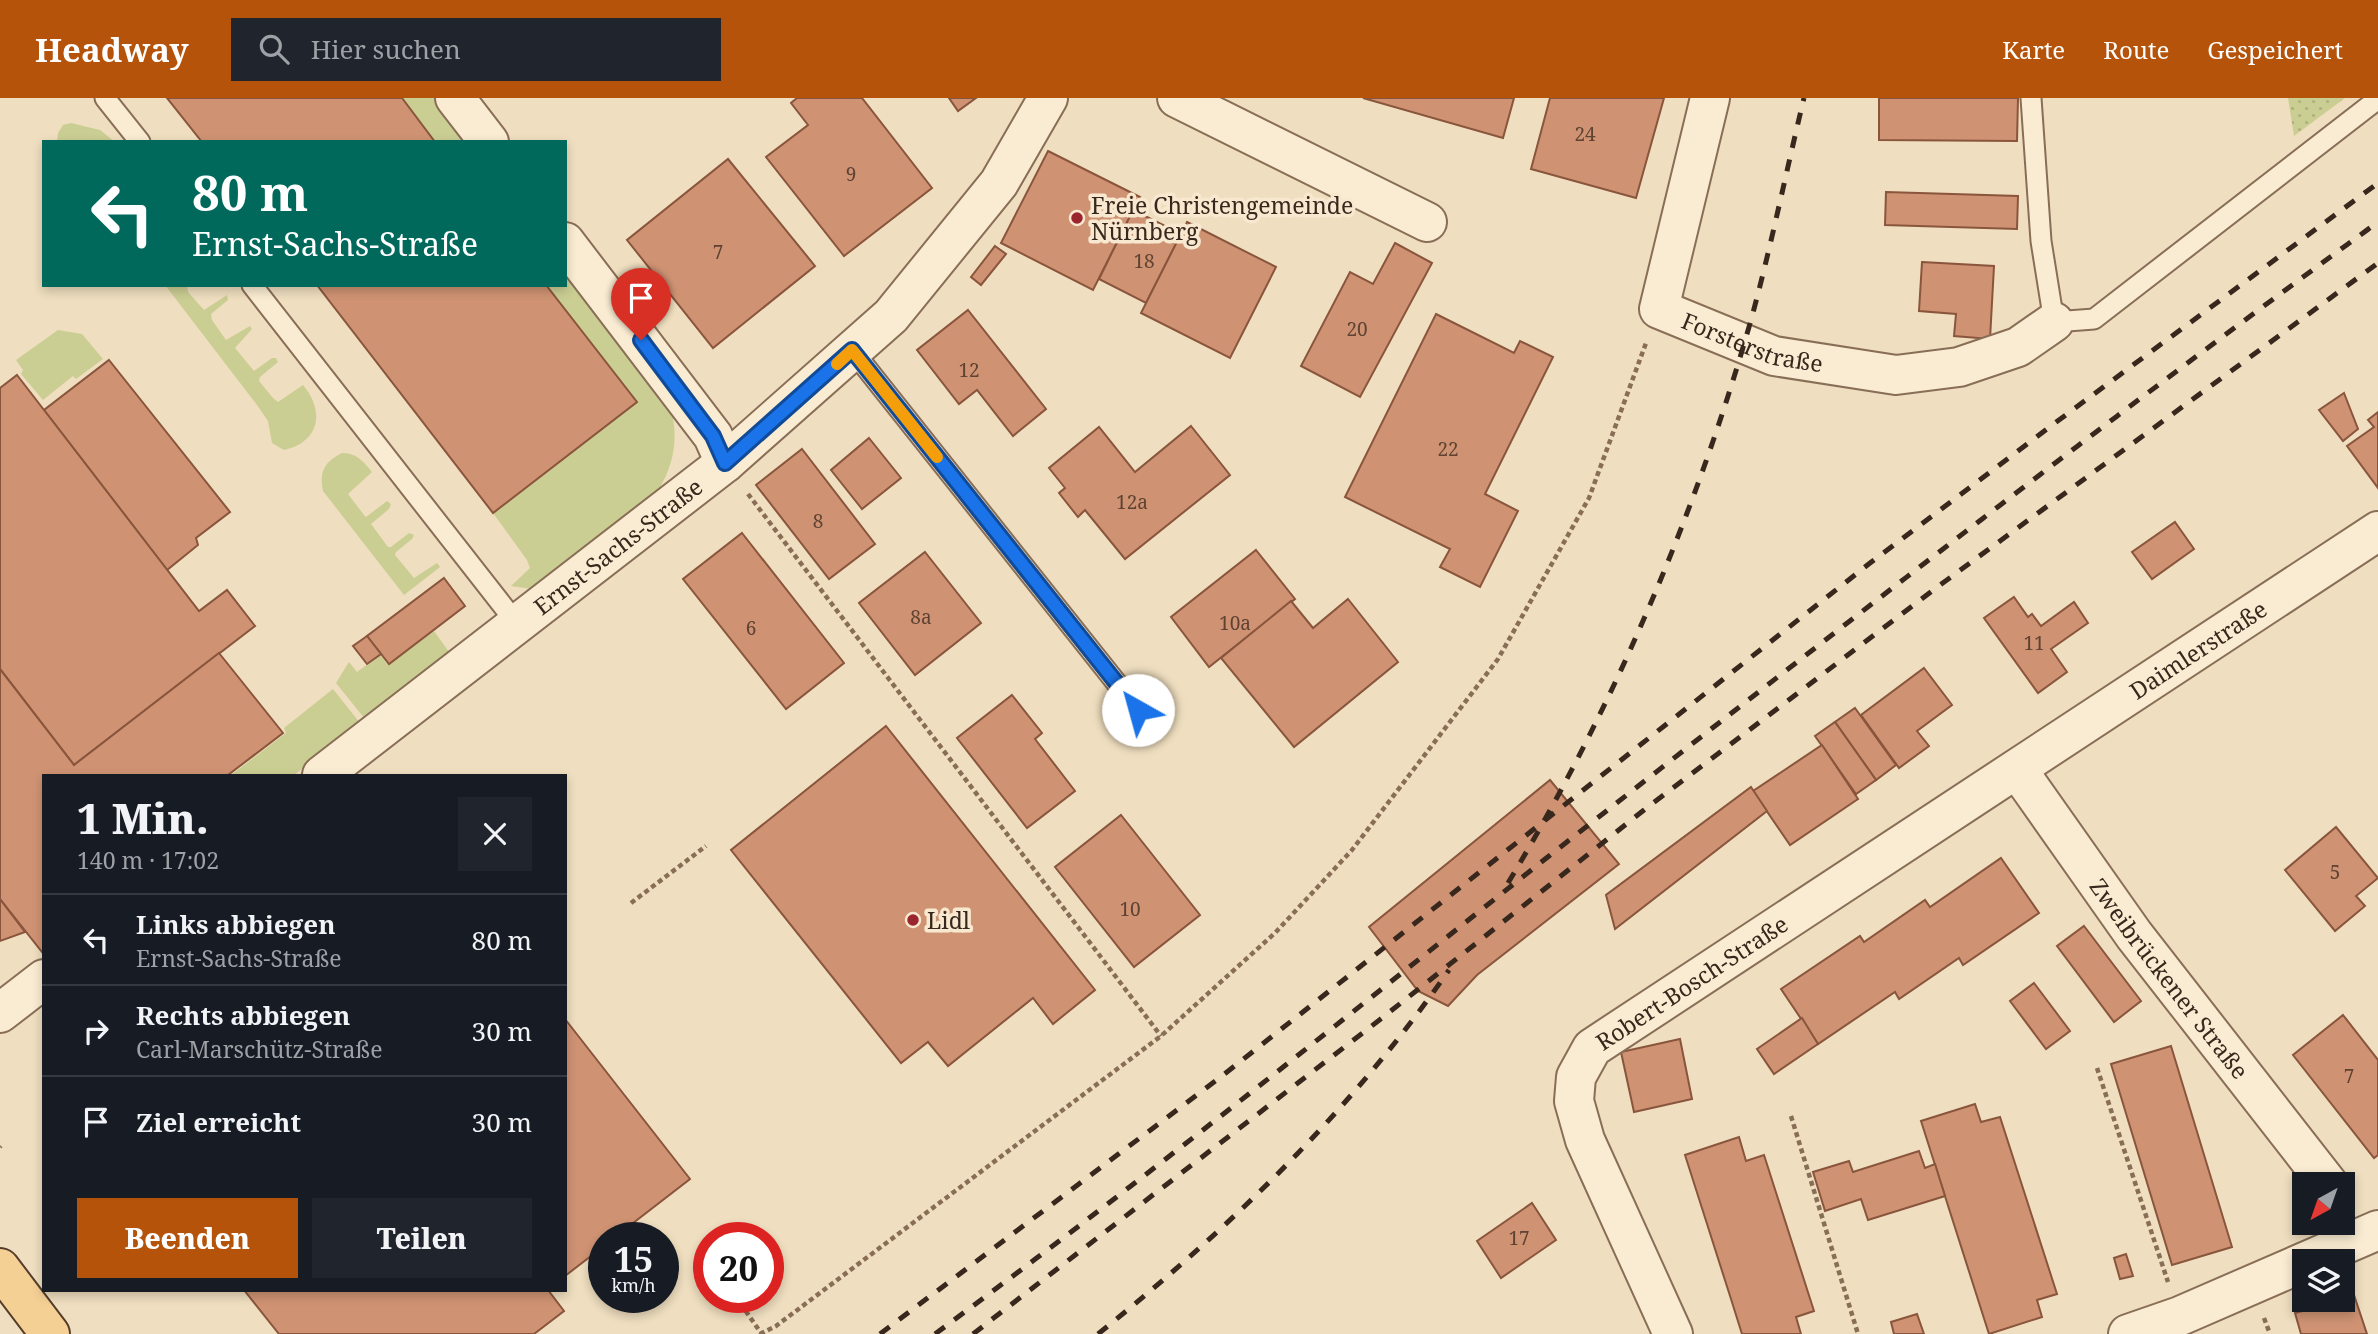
<!DOCTYPE html>
<html lang="de">
<meta charset="utf-8">
<style>
:root{--surface:#171b24;--page:#20242c;--text:#f1f3f6;--muted:#9ea1a6;--line:#363941;--accent:#b45309}
body{margin:0;font-family:"Noto Serif",serif;background:var(--page);color:var(--text);height:100vh;display:flex;flex-direction:column;font-size:26px;white-space:nowrap}
*{box-sizing:border-box;margin:0}
p{font-size:23px;color:var(--muted)}
.icon{flex:none;width:38px;height:38px;fill:none;stroke:currentColor;stroke-width:2;stroke-linecap:round;stroke-linejoin:round}
.map{position:relative;flex:1;overflow:hidden}
.side{position:absolute;left:42px;top:676px;width:525px;height:518px;display:flex;flex-direction:column;background:var(--surface);border-radius:0px;box-shadow:0 4px 10px #0003}
.side>*{flex:none}
.guide{position:absolute;left:42px;top:42px;width:525px;height:147px;border-radius:0px;box-shadow:0 4px 10px #0003;background:#00695c;color:#fff;overflow:hidden}
.needle{width:46px;rotate:220deg}
.tools{position:absolute;left:2292px;top:1074px;display:grid;gap:14px}
.tools a{display:grid;place-items:center;width:63px;height:63px;border-radius:0px;background:var(--surface);box-shadow:0 4px 10px #0003;font-size:35px}
.speed{position:absolute;left:588px;top:1124px;display:flex;gap:14px;font-size:35px;font-weight:700;text-align:center}
.speed>*{display:grid;place-content:center;width:91px;height:91px;border-radius:50%;background:var(--surface);box-shadow:0 4px 10px #0003;line-height:1}
.speed small{font-size:18px;font-weight:400}
.speed .limit{border:10px solid #d22;background:#fff;color:#111}
.pin{position:absolute;display:grid;place-items:center;width:60px;height:60px;color:#fff;margin:-72px -30px;border-radius:50% 50% 50% 0;rotate:-45deg;box-shadow:0 0 7px #0007}
.pin .icon{rotate:45deg}
.me{position:absolute;width:77px;margin:-38px;rotate:322deg;stroke-linejoin:round;filter:drop-shadow(0 0 5px #0008)}
.turn{display:flex;align-items:center;gap:24px;height:147px;padding:0 35px;font-size:32px}
.turn .icon{width:91px;height:91px;stroke-width:2.5}
.turn b{display:block;font-size:49px;line-height:60px}
.round{display:grid;place-items:center;flex:none;width:74px;height:74px;border-radius:0px;background:var(--page)}
.headline{display:flex;align-items:center;justify-content:space-between;height:119px;padding:0 35px}
h1{font-size:42px;font-weight:800;line-height:52px}
.primary-button{display:flex;gap:14px;margin-top:auto;padding:14px 35px}
.primary-button a{flex:1;height:80px;border-radius:0px;background:var(--accent);color:#fff;font-size:28px;font-weight:800;line-height:80px;text-align:center}
.primary-button a+a{background:var(--page);color:var(--text)}
ul{padding:0;list-style:none}
li{display:flex;align-items:center;gap:21px;height:91px;padding:0 35px;border-top:2px solid var(--line)}
li div{flex:1}
li b{display:block;font-size:26px}
li em{font-style:normal}
header{display:flex;align-items:center;gap:42px;box-sizing:border-box;height:98px;padding:0 35px;background:var(--accent);color:#fff}
header strong{font-size:33px}
nav{display:flex;gap:38px;margin-inline-start:auto;font-size:24px}
.search{width:490px;height:63px;background:var(--page);display:flex;align-items:center;gap:18px;box-sizing:border-box;padding:0 24px;border-radius:0px;color:var(--muted);font-size:26px}
.map>svg:first-child{display:block}
.grass{fill:#cbce93}
.garden{fill:url(#garden-dots)}
.building{fill:#cf9373;stroke:#89553c;stroke-width:2}
.lines{fill:none;stroke-linecap:round;stroke-linejoin:round}
.lane-casing{stroke:#896e57;stroke-width:23}
.street-casing{stroke:#896e57;stroke-width:42}
.primary-casing{stroke:#563c2b;stroke-width:42}
.path{stroke:#896e57;stroke-width:4.5;stroke-dasharray:5 3.5;stroke-linecap:butt}
.lane{stroke:#faecd2;stroke-width:19}
.street{stroke:#faecd2;stroke-width:38}
.primary{stroke:#f5d095;stroke-width:38}
.rail{stroke:#38271c;stroke-width:5;stroke-dasharray:12 12;stroke-linecap:butt}
.route-casing{stroke:#114b97;stroke-width:18}
.route{stroke:#1a73e8;stroke-width:12}
.slow{stroke:#f59e0b;stroke-width:12}
.poi-dot{fill:#9a252d;stroke:#f7e8cf;stroke-width:2.5}
.labels{text-anchor:middle;dominant-baseline:central;stroke-width:7;stroke-linejoin:round;paint-order:stroke}
.number-label{font-size:19px;fill:#5e4232}
.poi-label{font-size:23px;fill:#38271c;stroke:#f7e8cf;text-anchor:start}
.street-label{font-size:23px;fill:#38271c;stroke:#f7e8cf}
</style>
<header>
<strong>Headway</strong>
<div class="search"><svg class="icon" aria-label="search" viewBox="0 0 24 24"><circle cx="10" cy="10" r="6"/><path d="M15 15l6 6"/></svg>Hier suchen</div>
<nav><a>Karte</a><a>Route</a><a>Gespeichert</a></nav>
</header>
<div class="map">
<svg width="2378" height="1236" viewBox="0 0 2378 1236">
<defs>
<pattern id="garden-dots" width="8" height="8" patternUnits="userSpaceOnUse" patternTransform="scale(1.75)"><rect width="8" height="8" fill="#cbce93"/><path d="M2 2h.1M6 6h.1" fill="none" stroke="#afb17e" stroke-width="1.8" stroke-linecap="round"/></pattern>
</defs>
<rect width="100%" height="100%" fill="#efdebf"/>
<g class="grass">
<polygon points="402,0 434,0 468,44 435,44"/>
<polygon points="71,25 100,32 115,44 57,44 58,35 63,27"/>
<path d="M565,169L671,310C678,340 675,364 659,391L532,491L511,488L530,470L527,462L493,415L636,304L546,187H565Z"/>
<path d="M165,187H187L188,194L204,212L227,197L228,202L211,216L212,222L226,242L250,228L252,231L235,250L254,273L272,260H276L278,264L260,279L259,283L273,300L278,304L303,287C325,313 320,344 284,352L272,345L268,323L257,307Z"/>
<polygon points="58,232 82,236 103,261 76,281 73,278 43,302 21,276 23,272 16,262"/>
<path d="M342,355C357,355 363,363 372,374L348,396L364,417L366,419L387,403L391,406L389,411L371,426L388,449H391L409,435L414,437L412,441L396,454L395,457L414,480L437,465L440,469L404,497L323,393C319,374 324,364 342,355Z"/>
<polygon points="434,533 449,554 365,621 336,585 349,564 357,574 380,557 388,567"/>
<polygon points="333,591 360,625 294,677 231,677 286,635 284,630"/>
</g>
<polygon class="garden" points="2288,0 2345,0 2294,38"/>
<g class="building">
<polygon points="167,0 402,0 435,44 202,44"/>
<polygon points="797,0 862,0 932,90 844,158 766,59 808,27 791,5"/>
<polygon points="949,0 976,0 958,13"/>
<polygon points="1363,0 1514,0 1503,40"/>
<polygon points="1550,0 1664,0 1636,100 1531,71"/>
<polygon points="1879,0 2018,0 2017,43 1879,42"/>
<polygon points="1048,53 1140,99 1093,192 1001,145"/>
<polygon points="728,61 815,168 713,250 627,142"/>
<polygon points="1886,94 2018,98 2017,131 1885,127"/>
<polygon points="1133,112 1181,136 1146,205 1099,181"/>
<polygon points="1187,124 1276,169 1230,260 1141,215"/>
<polygon points="1395,145 1432,165 1360,299 1301,268 1350,174 1373,186"/>
<polygon points="995,148 1006,156 981,187 971,179"/>
<polygon points="1922,164 1994,168 1990,241 1954,238 1956,216 1919,213"/>
<polygon points="317,187 546,187 637,304 493,415"/>
<polygon points="968,212 1046,311 1013,338 977,292 959,306 917,252"/>
<polygon points="1436,216 1514,255 1520,243 1553,259 1485,396 1518,413 1480,489 1440,469 1450,451 1345,399"/>
<polygon points="109,262 230,414 196,440 198,447 167,472 44,312"/>
<polygon points="17,277 199,513 227,492 255,528 74,667 0,571 0,290"/>
<polygon points="2344,295 2358,331 2343,343 2319,312"/>
<polygon points="2378,314 2378,390 2347,348 2374,329 2368,322"/>
<polygon points="1191,328 1230,377 1125,461 1085,412 1078,419 1059,395 1065,390 1049,370 1099,329 1135,374"/>
<polygon points="869,340 901,380 862,411 831,372"/>
<polygon points="802,351 875,446 829,481 756,387"/>
<polygon points="2175,424 2194,451 2152,481 2132,454"/>
<polygon points="742,435 844,565 786,611 683,481"/>
<polygon points="1256,452 1295,501 1209,569 1171,519"/>
<polygon points="925,454 981,525 915,577 859,505"/>
<polygon points="444,480 465,508 389,566 367,538"/>
<polygon points="2014,499 2028,519 2032,516 2041,528 2074,504 2088,525 2051,551 2067,574 2038,595 1984,520"/>
<polygon points="1348,501 1398,564 1294,649 1221,560 1291,503 1313,530"/>
<polygon points="367,538 381,556 367,566 353,548"/>
<polygon points="219,555 283,635 228,677 44,677 44,853 42,854 0,801 0,571 74,667"/>
<polygon points="1924,570 1952,607 1917,633 1929,648 1899,670 1861,617"/>
<polygon points="1012,597 1042,635 1035,641 1075,693 1027,730 957,640"/>
<polygon points="1855,610 1896,667 1876,682 1835,624"/>
<polygon points="1835,624 1876,682 1856,696 1815,638"/>
<polygon points="886,628 1095,892 1053,926 1033,900 948,968 928,944 901,965 731,752"/>
<polygon points="1822,647 1858,701 1790,747 1753,693"/>
<polygon points="1550,682 1619,766 1477,877 1448,908 1418,893 1369,829"/>
<polygon points="1751,689 1767,713 1615,831 1606,797"/>
<polygon points="1121,717 1200,817 1134,869 1055,769"/>
<polygon points="2336,729 2378,780 2356,798 2365,808 2335,833 2285,772"/>
<polygon points="2001,760 2039,815 1963,867 1959,860 1899,901 1895,894 1818,946 1781,891 1860,838 1864,844 1925,802 1930,809"/>
<polygon points="0,801 25,834 0,843"/>
<polygon points="2084,828 2141,903 2114,924 2057,848"/>
<polygon points="2034,885 2070,933 2046,951 2010,903"/>
<polygon points="2343,917 2378,962 2378,1057 2374,1060 2293,957"/>
<polygon points="1802,920 1818,946 1774,976 1757,951"/>
<polygon points="565,921 690,1081 615,1139 604,1139 604,1148 565,1178"/>
<polygon points="1680,941 1692,1001 1634,1014 1621,954"/>
<polygon points="2171,948 2232,1149 2172,1167 2111,966"/>
<polygon points="1975,1006 1981,1024 2000,1019 2057,1196 2037,1202 2042,1219 1989,1236 1921,1023"/>
<polygon points="1739,1039 1746,1063 1764,1057 1814,1213 1796,1219 1801,1236 1742,1236 1731,1201 1685,1057"/>
<polygon points="1919,1053 1925,1070 1935,1066 1945,1098 1868,1122 1861,1101 1825,1113 1813,1074 1849,1063 1853,1074"/>
<polygon points="1532,1105 1556,1142 1501,1180 1477,1143"/>
<polygon points="2126,1156 2133,1178 2120,1181 2114,1160"/>
<polygon points="244,1192 548,1192 564,1213 534,1236 279,1236"/>
<polygon points="2354,1197 2367,1236 2301,1236 2295,1215 2343,1202 2343,1200"/>
<polygon points="1917,1216 1924,1236 1894,1236 1891,1224"/>
</g>
<g class="lines">
<g class="lane-casing">
<g id="lane">
<polyline points="105,0 140,44"/>
<polyline points="2031,0 2041,143 2054,224 2094,221 2378,1"/>
<polyline points="252,187 517,526"/>
<polyline points="852,252 1138,612"/>
</g>
</g>
<g class="street-casing">
<g id="street">
<polyline points="455,0 489,44"/>
<polyline points="1177,0 1427,124"/>
<path id="s1" d="M1710,0L1659,211L1774,258L1896,277L1959,269L2018,249L2054,224"/>
<polyline points="565,144 713,338 725,365"/>
<path id="s2" d="M2017,671L2134,837L2329,1087"/>
<path id="s3" d="M322,677L725,365L891,218L999,85L1048,0"/>
<polyline points="0,915 44,881"/>
<path id="s4" d="M1673,1236L1585,1042L1574,1003L1576,979L1592,950L2378,433"/>
<polyline points="2128,1236 2180,1218 2378,1132"/>
</g>
</g>
<g class="primary-casing">
<polyline id="primary" points="0,1170 50,1236"/>
</g>
<g class="path">
<polyline points="748,396 1161,938"/>
<polyline points="631,805 706,748"/>
<polyline points="2097,970 2168,1184"/>
<polyline points="1791,1018 1858,1236"/>
<polyline points="0,1049 1,1048"/>
<polyline points="705,1154 709,1159"/>
<polyline points="736,1199 761,1235"/>
<polyline points="2264,1220 2270,1236"/>
<polyline points="760,1236 776,1228 1161,938 1275,835 1352,752 1498,561 1589,400 1646,245"/>
</g>
<use href="#lane" class="lane"/>
<use href="#street" class="street"/>
<use href="#primary" class="primary"/>
<g class="rail">
<path d="M1508,785C1612,613 1696,416 1751,222C1771,149 1786,74 1804,0"/>
<polyline points="880,1236 1222,978 1870,465 2055,325 2378,85"/>
<path d="M935,1236C1144,1082 1346,919 1549,758C1823,543 2097,329 2378,124"/>
<polyline points="973,1236 1382,920 1644,712 1936,490 2378,165"/>
<path d="M1098,1236C1230,1130 1352,1012 1449,872"/>
</g>
</g>
<g class="lines">
<g class="route-casing">
<polyline id="route" points="641,242 713,338 725,365 852,252 1138,612"/>
</g>
<use href="#route" class="route"/>
<polyline class="slow" points="837,266 852,252 937,359"/>
</g>
<g class="poi-dot">
<circle cx="1077" cy="120" r="7"/>
<circle cx="913" cy="822" r="7"/>
</g>
<g class="labels">
<g class="number-label">
<text x="1585" y="36">24</text>
<text x="851" y="76">9</text>
<text x="718" y="154">7</text>
<text x="1144" y="163">18</text>
<text x="1357" y="231">20</text>
<text x="969" y="272">12</text>
<text x="1448" y="351">22</text>
<text x="1132" y="404">12a</text>
<text x="818" y="423">8</text>
<text x="921" y="519">8a</text>
<text x="1235" y="525">10a</text>
<text x="751" y="530">6</text>
<text x="2034" y="545">11</text>
<text x="2335" y="774">5</text>
<text x="1130" y="811">10</text>
<text x="2349" y="978">7</text>
<text x="1519" y="1140">17</text>
</g>
<g class="poi-label">
<text x="1091" y="107">Freie Christengemeinde<tspan x="1091" dy="26">Nürnberg</tspan></text>
<text x="927" y="822">Lidl</text>
</g>
<g class="street-label">
<text stroke="none"><textPath href="#s1" startOffset="317">Forsterstraße</textPath></text>
<text stroke="none"><textPath href="#s3" startOffset="374">Ernst-Sachs-Straße</textPath></text>
<text stroke="none"><textPath href="#s4" startOffset="1036">Daimlerstraße</textPath></text>
<text stroke="none"><textPath href="#s2" startOffset="259">Zweibrückener Straße</textPath></text>
<text stroke="none"><textPath href="#s4" startOffset="430">Robert-Bosch-Straße</textPath></text>
</g>
</g>
</svg>
<div class="tools">
<a><svg class="needle" viewBox="-14 -14 28 28"><path d="M0-13l5 13h-10z" fill="#e53935"/><path d="M0 13l5-13h-10z" fill="#9ea1a6"/></svg></a>
<a><svg class="icon" aria-label="layers" viewBox="0 0 24 24"><path d="M12 4l9 5-9 5-9-5zM3 14l9 5 9-5"/></svg></a>
</div>
<div class="speed"><div>15<small>km/h</small></div><div class="limit">20</div></div>
<div class="pin" style="left:641px;top:242px;background:#d93025"><svg class="icon" aria-label="arrive" viewBox="0 0 24 24"><path d="M6 21V4h12l-3 4 3 4H6"/></svg></div>
<svg class="me" style="left:1138px;top:612px" viewBox="-20 -20 40 40"><circle r="19" fill="#fff"/><path d="M0-13L10 11 0 6-10 11z" fill="#1a73e8"/></svg>
<div class="guide">
<div class="turn"><svg class="icon" aria-label="left" viewBox="0 0 24 24"><path d="M17 20v-9H6M10 6l-5 5 5 5"/></svg><div><b>80 m</b>Ernst-Sachs-Straße</div></div>
</div>
<section class="side">
<div class="headline"><div><h1>1 Min.</h1><p>140 m · 17:02</p></div><a class="round"><svg class="icon" aria-label="close" viewBox="0 0 24 24"><path d="M6 6l12 12M18 6L6 18"/></svg></a></div>
<ul>
<li><svg class="icon" aria-label="left" viewBox="0 0 24 24"><path d="M17 20v-9H6M10 6l-5 5 5 5"/></svg><div><b>Links abbiegen</b><p>Ernst-Sachs-Straße</p></div><em>80 m</em></li>
<li><svg class="icon" aria-label="right" viewBox="0 0 24 24"><path d="M7 20v-9h11M14 6l5 5-5 5"/></svg><div><b>Rechts abbiegen</b><p>Carl-Marschütz-Straße</p></div><em>30 m</em></li>
<li><svg class="icon" aria-label="arrive" viewBox="0 0 24 24"><path d="M6 21V4h12l-3 4 3 4H6"/></svg><div><b>Ziel erreicht</b></div><em>30 m</em></li>
</ul>
<div class="primary-button"><a>Beenden</a><a>Teilen</a></div>
</section>
</div>
